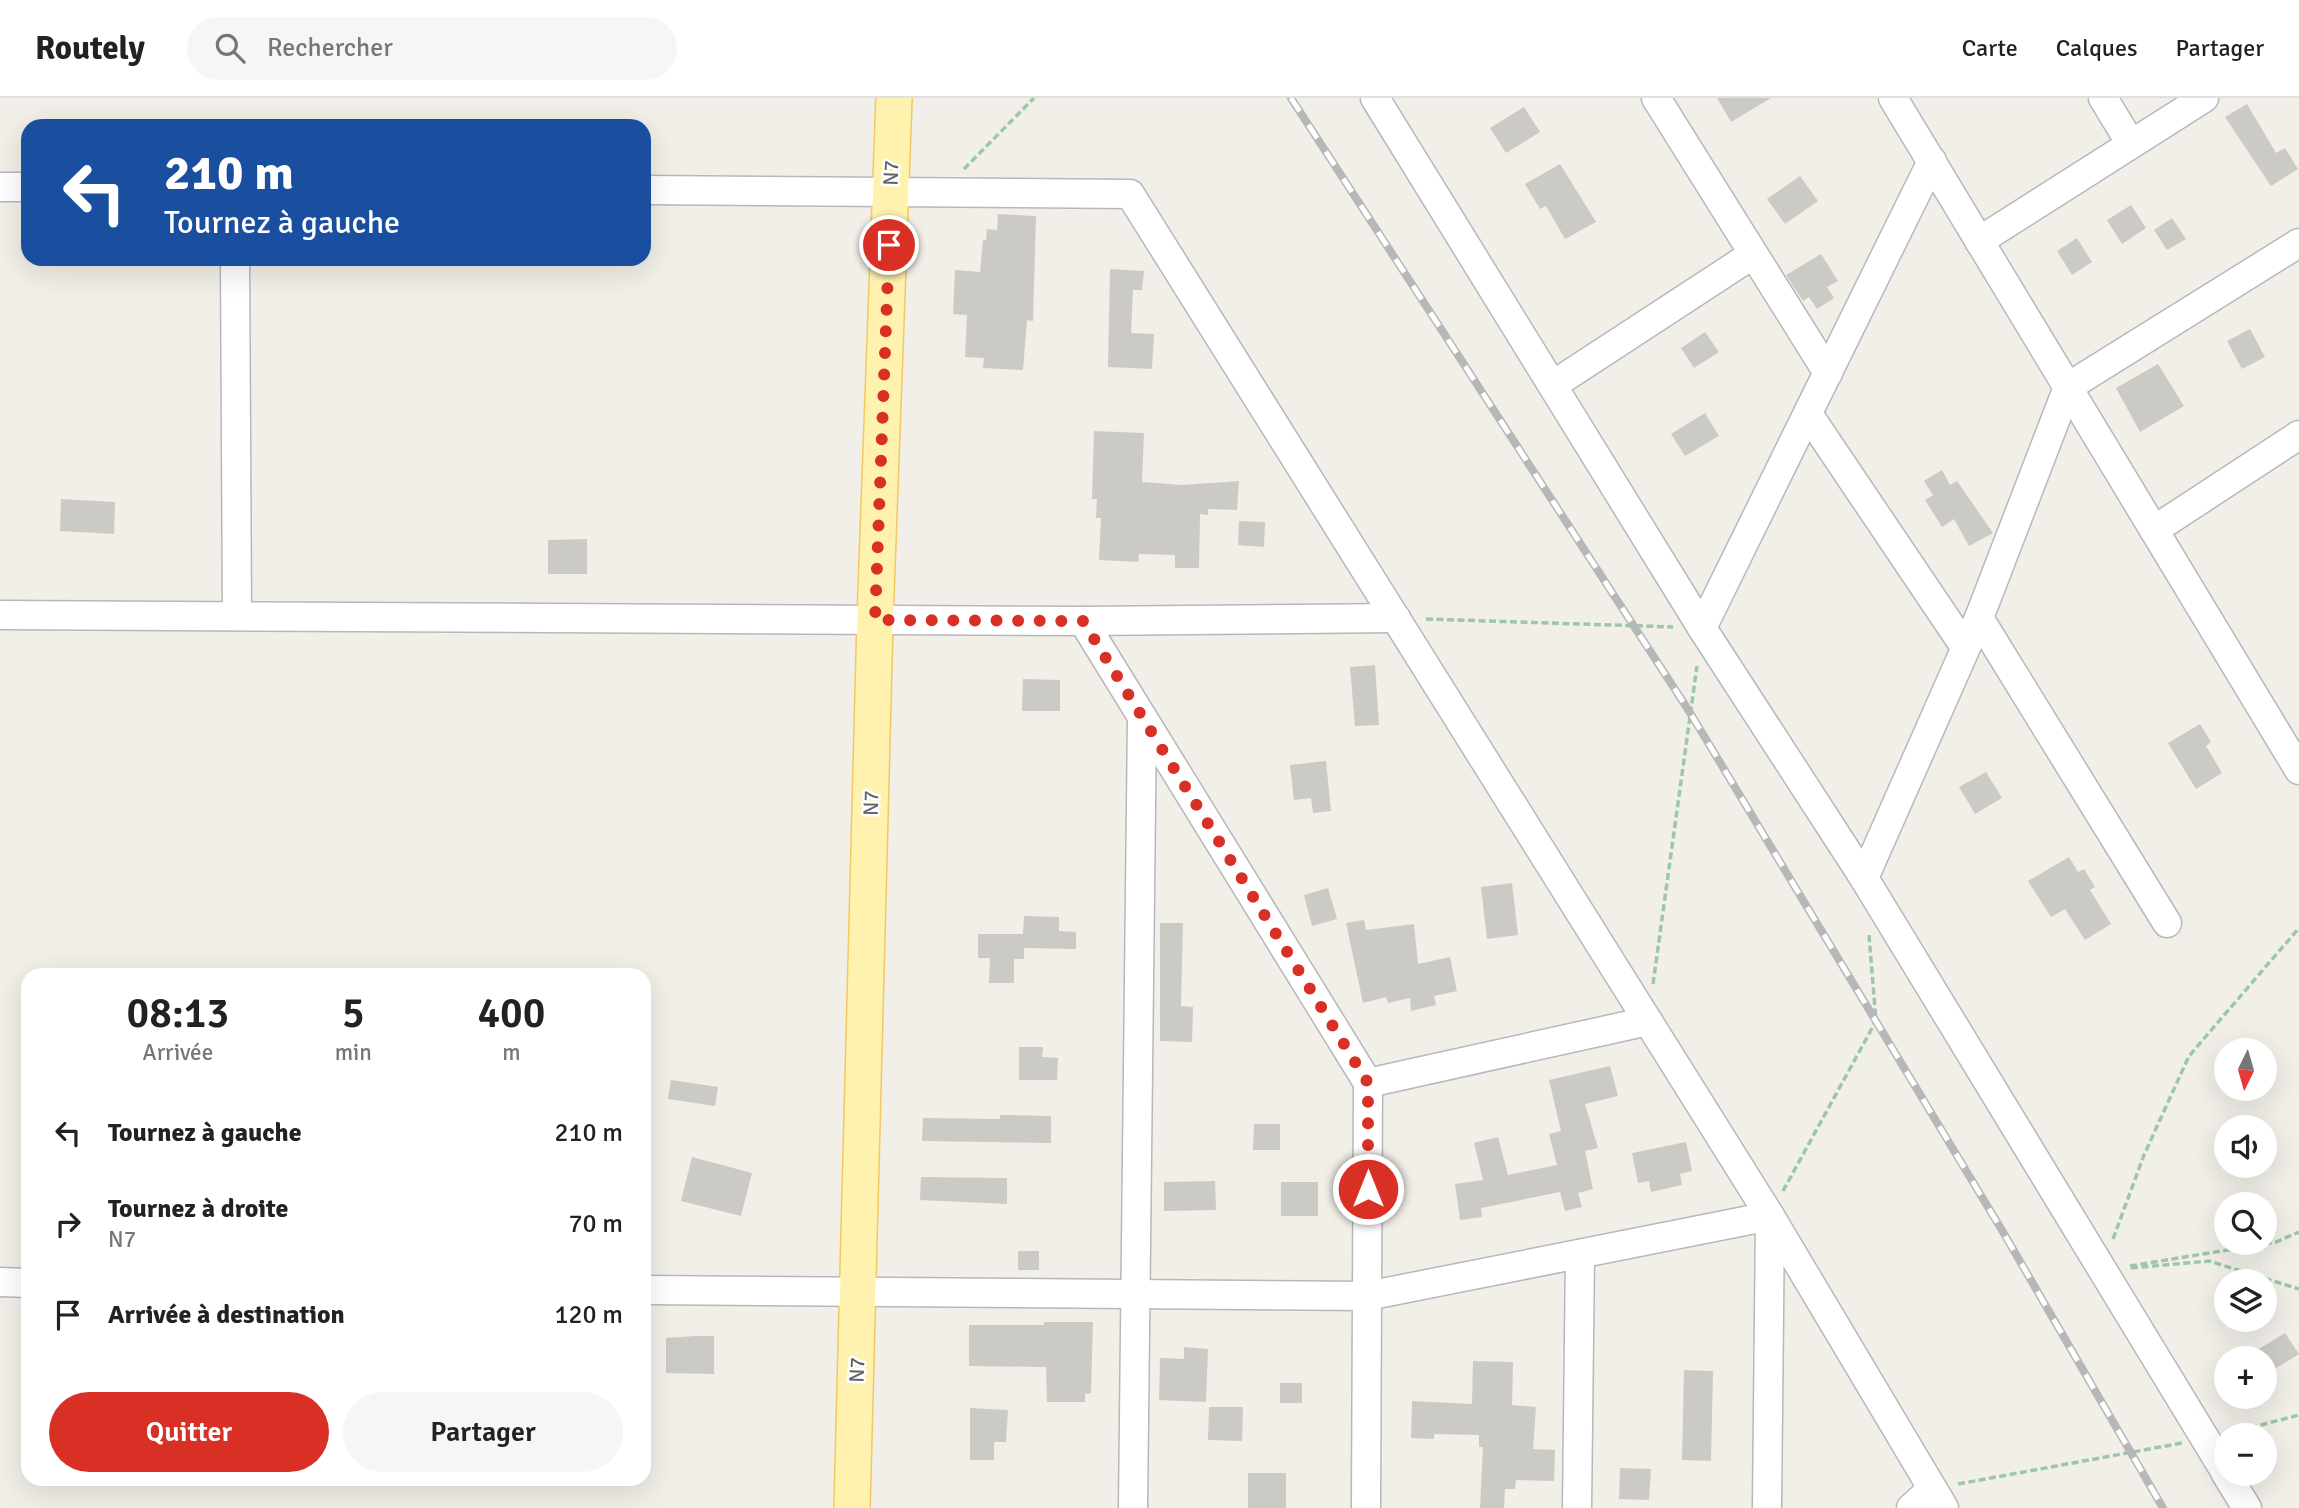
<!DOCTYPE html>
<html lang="fr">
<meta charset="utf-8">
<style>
:root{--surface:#fff;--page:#f6f6f6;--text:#222;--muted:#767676;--line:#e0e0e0;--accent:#d93025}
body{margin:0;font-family:Signika,sans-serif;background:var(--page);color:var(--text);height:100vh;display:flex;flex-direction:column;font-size:26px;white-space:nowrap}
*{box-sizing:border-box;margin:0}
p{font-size:23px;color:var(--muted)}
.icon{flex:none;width:38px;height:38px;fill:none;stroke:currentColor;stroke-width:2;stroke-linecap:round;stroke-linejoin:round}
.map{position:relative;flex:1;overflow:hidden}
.sheet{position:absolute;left:21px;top:870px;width:630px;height:518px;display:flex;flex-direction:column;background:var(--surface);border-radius:21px;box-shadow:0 7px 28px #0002}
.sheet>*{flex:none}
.top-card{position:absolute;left:21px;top:21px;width:630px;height:147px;border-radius:21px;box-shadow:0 7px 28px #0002;background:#1a4fa0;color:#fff;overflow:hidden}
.needle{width:46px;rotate:185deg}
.fabs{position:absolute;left:2214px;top:940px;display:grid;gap:14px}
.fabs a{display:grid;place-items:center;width:63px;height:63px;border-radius:50%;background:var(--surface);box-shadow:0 7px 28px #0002;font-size:35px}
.pin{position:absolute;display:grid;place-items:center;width:60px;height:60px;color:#fff;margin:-30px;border:4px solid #fff;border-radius:50%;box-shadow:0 2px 7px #0007}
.me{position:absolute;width:77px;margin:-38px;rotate:0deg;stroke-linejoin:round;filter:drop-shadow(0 0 5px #0008)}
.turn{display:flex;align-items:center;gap:24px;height:147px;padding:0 28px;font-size:32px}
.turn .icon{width:91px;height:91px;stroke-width:2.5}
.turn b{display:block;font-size:49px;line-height:60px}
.eta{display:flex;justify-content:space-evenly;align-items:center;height:119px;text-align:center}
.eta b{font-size:42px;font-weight:600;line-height:49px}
.primary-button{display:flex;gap:14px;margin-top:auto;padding:14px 28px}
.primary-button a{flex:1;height:80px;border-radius:42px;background:var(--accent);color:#fff;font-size:28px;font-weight:600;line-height:80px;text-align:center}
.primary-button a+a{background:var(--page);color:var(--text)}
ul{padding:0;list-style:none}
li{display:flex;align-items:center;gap:21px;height:91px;padding:0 28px}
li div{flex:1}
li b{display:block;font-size:26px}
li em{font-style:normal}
header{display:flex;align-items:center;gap:42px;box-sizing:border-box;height:98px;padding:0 35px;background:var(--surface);border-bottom:2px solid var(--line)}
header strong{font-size:33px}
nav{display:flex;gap:38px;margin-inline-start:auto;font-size:24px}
.search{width:490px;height:63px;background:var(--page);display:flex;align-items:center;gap:18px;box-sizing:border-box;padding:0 24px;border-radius:38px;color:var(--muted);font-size:26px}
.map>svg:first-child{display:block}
.building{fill:#cccac5}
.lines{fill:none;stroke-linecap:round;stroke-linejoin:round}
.minor-casing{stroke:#b5b8bc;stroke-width:31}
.major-casing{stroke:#f2c960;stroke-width:38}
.path{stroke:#9cc7a9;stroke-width:3.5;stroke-dasharray:7 3.5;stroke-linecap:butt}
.minor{stroke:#fff;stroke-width:28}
.major{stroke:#fff2af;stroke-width:35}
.rail-casing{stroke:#b6b7b8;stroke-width:8}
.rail{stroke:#fff;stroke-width:5;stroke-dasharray:16;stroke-linecap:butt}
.route{stroke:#d93025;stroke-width:12;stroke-dasharray:0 21.6}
.labels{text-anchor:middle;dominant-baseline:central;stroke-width:5;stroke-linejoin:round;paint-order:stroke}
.street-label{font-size:21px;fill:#5f6368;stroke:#fff}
</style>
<header>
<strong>Routely</strong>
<div class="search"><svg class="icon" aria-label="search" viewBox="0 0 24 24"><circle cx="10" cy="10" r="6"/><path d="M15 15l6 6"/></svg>Rechercher</div>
<nav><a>Carte</a><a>Calques</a><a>Partager</a></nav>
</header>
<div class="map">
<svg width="2299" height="1410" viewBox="0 0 2299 1410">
<rect width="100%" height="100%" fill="#f1efe8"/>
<g class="building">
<polygon points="1717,0 1771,0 1731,24"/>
<polygon points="2247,6 2276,55 2285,50 2298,71 2271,88 2225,19"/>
<polygon points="1524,9 1540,34 1506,55 1490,30"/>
<polygon points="1560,66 1596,124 1565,141 1546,108 1540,111 1525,86"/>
<polygon points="1800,78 1818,103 1785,126 1767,101"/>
<polygon points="2131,107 2146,130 2122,146 2107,122"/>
<polygon points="998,116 1036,118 1033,223 1027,222 1023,272 983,270 984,260 965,259 967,217 953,216 955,172 980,174 983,142 986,142 987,131 997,132"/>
<polygon points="2172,120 2186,141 2167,152 2154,132"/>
<polygon points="2077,140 2092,164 2072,177 2057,153"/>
<polygon points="1821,156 1838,183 1827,189 1834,200 1817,211 1809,199 1803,203 1786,177"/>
<polygon points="1110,171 1144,173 1142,192 1133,192 1131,235 1154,236 1152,271 1108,269"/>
<polygon points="2250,231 2265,259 2242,271 2227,243"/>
<polygon points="1705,234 1719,254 1694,270 1681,250"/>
<polygon points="2158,266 2184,308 2140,334 2116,290"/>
<polygon points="1705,315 1719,338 1685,358 1671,336"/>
<polygon points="1094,333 1144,335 1142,384 1182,387 1239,383 1237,412 1208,411 1208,417 1200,416 1199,470 1175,470 1175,457 1139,456 1138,464 1099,462 1101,420 1096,420 1097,401 1092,401"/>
<polygon points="1942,372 1950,387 1957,383 1993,435 1969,448 1954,421 1942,429 1925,402 1933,397 1924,383"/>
<polygon points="61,401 115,404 114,436 60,433"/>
<polygon points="1239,423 1265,424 1264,449 1238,447"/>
<polygon points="587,441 587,476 548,476 548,442"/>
<polygon points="1375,567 1379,627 1355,628 1350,569"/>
<polygon points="1023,581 1060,582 1060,613 1022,613"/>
<polygon points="2200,626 2211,644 2206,648 2222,675 2196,691 2168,645"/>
<polygon points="1326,663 1331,713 1313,715 1311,700 1294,702 1290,667"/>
<polygon points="1986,674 2002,700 1975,716 1959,689"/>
<polygon points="2069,759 2078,774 2084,771 2095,789 2090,792 2111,826 2085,842 2065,811 2051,819 2028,783"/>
<polygon points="1512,785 1518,837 1487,841 1481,789"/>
<polygon points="1328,790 1337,821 1312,828 1304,797"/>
<polygon points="1024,818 1059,819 1059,833 1076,834 1076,851 1024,850 1024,861 1014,861 1014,885 989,885 990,860 978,860 978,836 1023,836"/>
<polygon points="1364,822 1366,832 1414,826 1418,866 1450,859 1457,893 1434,898 1436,907 1411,913 1410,900 1388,905 1386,899 1363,905 1346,825"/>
<polygon points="1160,825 1183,825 1181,908 1193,909 1192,944 1160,943"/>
<polygon points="1019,949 1043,949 1042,959 1058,960 1057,982 1019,982"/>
<polygon points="1610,968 1618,998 1585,1006 1598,1050 1585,1053 1593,1091 1578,1095 1582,1109 1565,1113 1560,1094 1481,1110 1482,1119 1460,1122 1455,1086 1483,1082 1474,1045 1498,1039 1508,1077 1557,1067 1549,1036 1561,1033 1549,982"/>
<polygon points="671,982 718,989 715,1008 668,1001"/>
<polygon points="1000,1017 1051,1018 1051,1045 922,1043 923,1020 1000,1021"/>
<polygon points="1254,1026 1280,1026 1280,1052 1253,1052"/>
<polygon points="1686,1044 1692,1073 1680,1076 1682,1087 1651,1094 1649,1083 1638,1085 1632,1055"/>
<polygon points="692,1059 752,1075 741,1118 681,1103"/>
<polygon points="921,1079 1007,1080 1007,1106 920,1102"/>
<polygon points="1215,1083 1216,1112 1164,1113 1164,1084"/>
<rect x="1281" y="1084" width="37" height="34"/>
<rect x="1018" y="1153" width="21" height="19"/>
<polygon points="1044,1224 1093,1224 1091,1295 1085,1296 1085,1304 1047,1304 1046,1269 969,1268 969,1227 1044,1227"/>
<polygon points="2285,1235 2299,1256 2270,1274 2257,1252"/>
<polygon points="696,1238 714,1238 714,1276 666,1275 666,1240"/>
<polygon points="1184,1249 1208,1251 1206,1304 1159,1302 1160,1260 1184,1261"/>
<polygon points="1473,1263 1513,1264 1512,1307 1536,1309 1533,1351 1555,1352 1554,1383 1516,1382 1515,1391 1505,1391 1504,1410 1480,1410 1483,1349 1479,1349 1479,1337 1434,1336 1434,1341 1411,1340 1412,1303 1472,1306"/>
<polygon points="1684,1272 1713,1273 1711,1363 1682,1362"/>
<rect x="1280" y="1285" width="22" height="20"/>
<polygon points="1209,1309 1243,1309 1242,1343 1208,1342"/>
<polygon points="970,1310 1008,1312 1006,1344 994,1344 994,1362 970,1362"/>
<polygon points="1620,1370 1651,1371 1649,1402 1619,1401"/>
<rect x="1248" y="1375" width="38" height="35"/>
</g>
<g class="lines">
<g class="minor-casing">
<g id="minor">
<polyline points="1375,0 1702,530 1864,780 2226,1375"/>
<polyline points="1656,0 1828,275"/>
<polyline points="1893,0 2299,672"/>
<polyline points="2103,0 2131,46"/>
<polyline points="0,89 28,89"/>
<polyline points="644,92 1130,96 1770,1118 1944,1410"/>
<polyline points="1979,143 2204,0"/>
<polyline points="235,161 237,518"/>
<polyline points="1553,287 1752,157"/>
<polyline points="1808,316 1965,549"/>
<polyline points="2154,432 2299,337"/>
<polyline points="0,517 1083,523 1396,520"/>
<polyline points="1979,520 2167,825"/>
<polyline points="1083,523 1368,985 1366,1410"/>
<polyline points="1702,530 1932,63"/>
<polyline points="1864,780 1979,520 2068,289 2299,145"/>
<polyline points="1368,985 1648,923"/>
<polyline points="0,1184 28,1185"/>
<polyline points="644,1192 1367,1198 1770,1118 1767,1410"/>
<polyline points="2226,1376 2247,1410"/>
<polyline points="1133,1410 1142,619"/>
<polyline points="1577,1410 1580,1156"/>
<polyline points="1911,1410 1932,1391"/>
</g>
</g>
<g class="major-casing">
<polyline id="major" points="852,1410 875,522 894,0"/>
</g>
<g class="path">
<polyline points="964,71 1034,0"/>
<polyline points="1426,521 1673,529"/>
<polyline points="1653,886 1697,568"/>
<polyline points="1783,1093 1876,923 1869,837"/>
<polyline points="2113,1141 2144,1057 2189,958 2299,830"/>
<polyline points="2130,1168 2276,1144 2299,1134"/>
<polyline points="2131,1170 2209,1163 2299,1191"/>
<polyline points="2230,1335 2299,1317"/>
<polyline points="1958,1386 2182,1345"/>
</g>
<use href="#minor" class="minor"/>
<use href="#major" class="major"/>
<g class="rail-casing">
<polyline id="rail" points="1291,0 1689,613 2003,1134 2163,1410"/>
</g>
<use href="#rail" class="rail"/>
</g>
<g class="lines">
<polyline class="route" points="889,147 875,522 1083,523 1368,985 1368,1091"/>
</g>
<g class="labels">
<g class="street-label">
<text transform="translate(891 75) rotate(-88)">N7</text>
<text transform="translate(871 705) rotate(-89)">N7</text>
<text transform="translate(857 1272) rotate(-88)">N7</text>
</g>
</g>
</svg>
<div class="fabs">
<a><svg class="needle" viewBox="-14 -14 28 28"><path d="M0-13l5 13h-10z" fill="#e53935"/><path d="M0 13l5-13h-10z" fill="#767676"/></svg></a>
<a><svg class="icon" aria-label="sound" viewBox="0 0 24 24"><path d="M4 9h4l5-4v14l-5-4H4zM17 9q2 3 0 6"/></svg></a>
<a><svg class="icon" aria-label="search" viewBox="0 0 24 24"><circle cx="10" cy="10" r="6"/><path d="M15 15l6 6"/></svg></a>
<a><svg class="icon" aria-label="layers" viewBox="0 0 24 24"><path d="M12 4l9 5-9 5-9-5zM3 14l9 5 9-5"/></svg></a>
<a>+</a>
<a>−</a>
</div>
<div class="pin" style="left:889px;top:147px;background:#d93025"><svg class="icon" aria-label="arrive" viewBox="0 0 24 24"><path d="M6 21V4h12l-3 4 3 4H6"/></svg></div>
<svg class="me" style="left:1368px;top:1091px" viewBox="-20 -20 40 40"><circle r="17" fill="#d93025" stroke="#fff" stroke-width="3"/><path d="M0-11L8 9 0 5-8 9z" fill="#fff"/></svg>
<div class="top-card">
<div class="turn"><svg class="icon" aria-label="left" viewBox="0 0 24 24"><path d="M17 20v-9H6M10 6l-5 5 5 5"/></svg><div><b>210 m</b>Tournez à gauche</div></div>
</div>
<section class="sheet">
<div class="eta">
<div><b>08:13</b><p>Arrivée</p></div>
<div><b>5</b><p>min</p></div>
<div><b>400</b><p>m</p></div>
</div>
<ul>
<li><svg class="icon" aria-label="left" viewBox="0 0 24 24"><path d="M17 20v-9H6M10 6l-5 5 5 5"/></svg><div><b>Tournez à gauche</b></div><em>210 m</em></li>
<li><svg class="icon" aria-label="right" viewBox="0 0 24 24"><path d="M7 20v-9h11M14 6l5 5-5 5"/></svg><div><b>Tournez à droite</b><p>N7</p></div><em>70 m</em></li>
<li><svg class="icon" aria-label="arrive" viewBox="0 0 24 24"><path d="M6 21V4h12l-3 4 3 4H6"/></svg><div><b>Arrivée à destination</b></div><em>120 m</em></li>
</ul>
<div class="primary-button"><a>Quitter</a><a>Partager</a></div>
</section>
</div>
